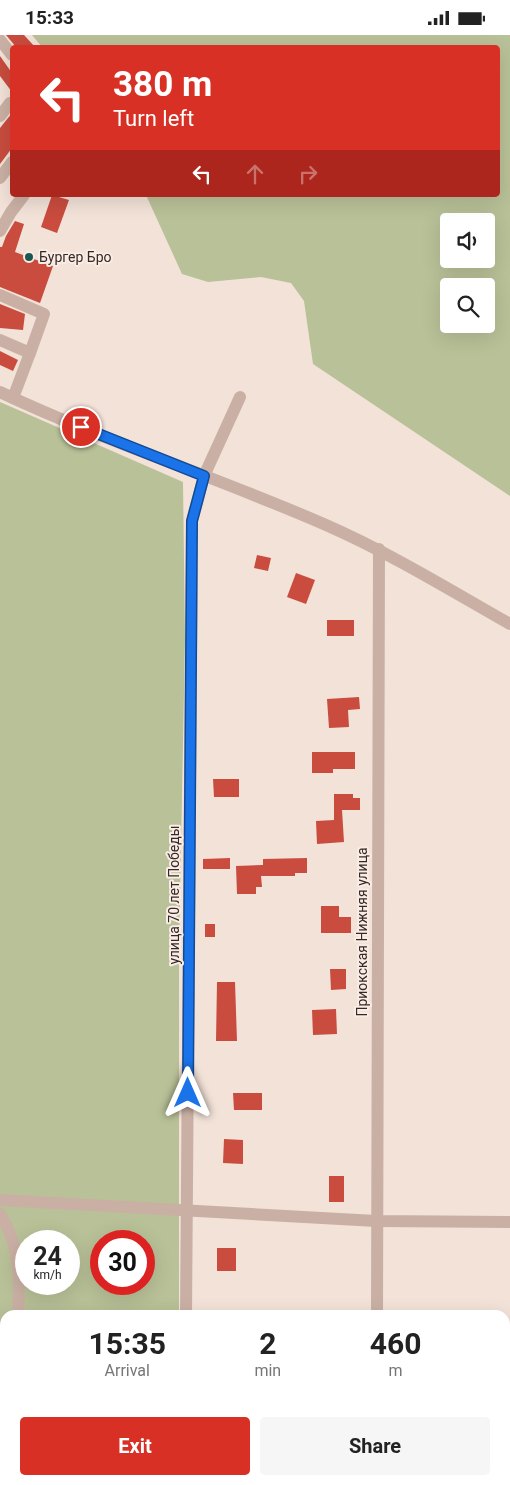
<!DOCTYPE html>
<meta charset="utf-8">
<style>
:root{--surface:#fff;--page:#f6f6f6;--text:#222;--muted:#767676;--accent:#d93025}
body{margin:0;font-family:Roboto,sans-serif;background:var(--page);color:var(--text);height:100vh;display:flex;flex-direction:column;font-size:19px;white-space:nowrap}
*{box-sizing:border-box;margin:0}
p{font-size:16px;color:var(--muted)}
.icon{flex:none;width:28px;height:28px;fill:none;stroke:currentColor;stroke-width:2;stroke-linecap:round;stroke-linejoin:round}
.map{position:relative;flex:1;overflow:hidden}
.drawer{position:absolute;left:0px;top:1275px;width:510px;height:175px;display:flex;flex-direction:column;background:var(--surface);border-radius:15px 15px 0 0;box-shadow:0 5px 20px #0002}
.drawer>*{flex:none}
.hud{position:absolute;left:10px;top:10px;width:490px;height:152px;border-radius:5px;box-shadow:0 5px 20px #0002;background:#d93025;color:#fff;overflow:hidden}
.buttons{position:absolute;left:440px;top:178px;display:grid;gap:10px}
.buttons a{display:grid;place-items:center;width:55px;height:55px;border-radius:5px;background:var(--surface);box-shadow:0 5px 20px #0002;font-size:25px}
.speed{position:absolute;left:15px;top:1195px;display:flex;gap:10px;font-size:25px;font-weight:700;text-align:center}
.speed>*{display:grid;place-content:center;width:65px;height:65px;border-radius:50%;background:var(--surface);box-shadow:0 5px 20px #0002;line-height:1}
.speed small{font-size:12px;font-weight:400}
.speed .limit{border:8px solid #d22;background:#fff;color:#111}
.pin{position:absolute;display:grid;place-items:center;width:42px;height:42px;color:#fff;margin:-21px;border:2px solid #fff;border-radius:50%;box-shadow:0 1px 5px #0007}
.me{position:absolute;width:55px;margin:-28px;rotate:0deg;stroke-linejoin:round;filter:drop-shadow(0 0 4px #0008)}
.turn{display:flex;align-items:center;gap:18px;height:105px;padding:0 20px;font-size:22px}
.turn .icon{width:65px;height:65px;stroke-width:2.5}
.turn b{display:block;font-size:35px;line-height:42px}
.lanes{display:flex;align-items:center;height:48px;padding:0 20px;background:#0003;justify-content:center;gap:25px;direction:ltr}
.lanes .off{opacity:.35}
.eta{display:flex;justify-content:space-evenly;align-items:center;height:85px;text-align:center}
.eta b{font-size:30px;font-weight:700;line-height:35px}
.action{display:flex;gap:10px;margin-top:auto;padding:10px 20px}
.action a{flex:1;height:58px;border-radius:5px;background:var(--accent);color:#fff;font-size:20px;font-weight:700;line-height:58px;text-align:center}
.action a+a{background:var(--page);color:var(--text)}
.status{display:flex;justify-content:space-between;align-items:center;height:35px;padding:0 25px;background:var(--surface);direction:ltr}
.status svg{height:14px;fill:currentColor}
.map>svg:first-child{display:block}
.green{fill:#b9c198;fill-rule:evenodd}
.building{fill:#c94c3e}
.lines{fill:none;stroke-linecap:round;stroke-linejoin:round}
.minor{stroke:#cab0a4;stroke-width:12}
.route-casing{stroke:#114b97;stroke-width:12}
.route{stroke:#1a73e8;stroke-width:9}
.poi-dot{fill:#1a5752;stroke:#f9ece4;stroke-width:2}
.labels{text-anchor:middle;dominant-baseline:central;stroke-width:4;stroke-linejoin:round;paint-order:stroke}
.poi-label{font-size:14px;fill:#352826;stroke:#f9ece4;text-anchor:start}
.street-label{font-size:14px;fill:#352826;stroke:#f9ece4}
</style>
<div class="status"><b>15:33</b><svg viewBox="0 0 49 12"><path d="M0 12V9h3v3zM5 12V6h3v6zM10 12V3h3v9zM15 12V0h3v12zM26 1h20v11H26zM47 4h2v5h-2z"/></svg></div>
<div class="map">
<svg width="510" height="1450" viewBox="0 0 510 1450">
<rect width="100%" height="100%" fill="#f2e2d8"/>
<g class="green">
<path d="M32,0H510V461L313,329L304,266L291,248L261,242L208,247L182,239L146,160H498V12H42ZM449,186H486V224H449ZM449,251H486V289H449Z"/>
<path d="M0,367L183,447L185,604L179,914V1280H5V1445H177V1450H0ZM26,1206H69V1249H26ZM101,1206H144V1249H101Z"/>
</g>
<g class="building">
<polygon points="6,0 24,0 35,12 16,12"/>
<polygon points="0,21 12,38 12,57 0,41"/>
<polygon points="12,78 12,113 0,129 0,93"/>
<polygon points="52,160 69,165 57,198 41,192"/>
<polygon points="15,186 24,189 15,217 53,231 40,268 0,252 0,212 2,212 6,201"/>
<polygon points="0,269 25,279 23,295 0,293"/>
<polygon points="0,316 18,325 13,336 0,330"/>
<polygon points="257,520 271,523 268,536 254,533"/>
<polygon points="296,538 315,545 306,569 287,562"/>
<rect x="327" y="585" width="27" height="16"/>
<polygon points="359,662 360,674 348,675 349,692 329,693 327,664"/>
<polygon points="312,717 355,717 355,734 333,734 333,738 312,738"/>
<polygon points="213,744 239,744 239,762 214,762"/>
<polygon points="334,759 353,759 353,763 360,763 360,775 342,775 344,807 317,809 316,786 334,785"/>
<polygon points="230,823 230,834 203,834 203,824"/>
<polygon points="307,823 307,838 295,838 295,841 261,841 262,852 256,852 256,859 237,859 236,831 263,830 263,824"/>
<polygon points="321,871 339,871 339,882 351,882 351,898 321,898"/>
<rect x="205" y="889" width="10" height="13"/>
<polygon points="330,934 346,934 346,954 331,955"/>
<polygon points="217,947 235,947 237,1006 216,1006"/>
<polygon points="336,974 337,999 313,1000 312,975"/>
<polygon points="233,1058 262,1058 262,1075 234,1075"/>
<polygon points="224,1104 243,1105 243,1129 223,1128"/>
<rect x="329" y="1141" width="15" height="26"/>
<rect x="217" y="1213" width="19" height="23"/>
</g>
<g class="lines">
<g class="minor">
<polyline points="0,5 12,20"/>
<polyline points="0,81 10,68"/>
<polyline points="0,143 12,127"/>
<polyline points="0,196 11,177 24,160"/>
<polyline points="0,260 44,279 30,318"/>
<polyline points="0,305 30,318 13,363"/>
<path d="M0,357C106,407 219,443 326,490C390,518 450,555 510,589"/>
<polyline points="0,1165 376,1186 510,1187"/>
<path d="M0,1179C20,1209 20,1245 18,1280"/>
<polyline points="186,1280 192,486 204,441 240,362"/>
<polyline points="377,1280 379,514"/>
<polyline points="378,1445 378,1450"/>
<polyline points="184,1450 184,1445"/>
</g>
</g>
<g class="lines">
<g class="route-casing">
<polyline id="route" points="81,392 204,441 192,486 188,1058"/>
</g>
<use href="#route" class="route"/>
</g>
<circle class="poi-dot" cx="29" cy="222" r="5"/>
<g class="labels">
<g class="poi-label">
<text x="39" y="222">Бургер Бро</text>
</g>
<g class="street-label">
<text transform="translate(174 860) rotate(-90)">улица 70 лет Победы</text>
<text transform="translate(362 897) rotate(-90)">Приокская Нижняя улица</text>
</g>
</g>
</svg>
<div class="buttons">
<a><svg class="icon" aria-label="sound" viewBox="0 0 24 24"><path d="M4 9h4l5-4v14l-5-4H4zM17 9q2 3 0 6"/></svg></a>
<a><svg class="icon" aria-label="search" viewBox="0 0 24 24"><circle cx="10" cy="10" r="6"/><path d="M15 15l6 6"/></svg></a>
</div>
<div class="speed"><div>24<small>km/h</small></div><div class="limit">30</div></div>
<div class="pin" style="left:81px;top:392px;background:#d93025"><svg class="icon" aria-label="arrive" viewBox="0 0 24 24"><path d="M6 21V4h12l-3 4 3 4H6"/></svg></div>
<svg class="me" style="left:188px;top:1058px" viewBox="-20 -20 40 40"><path d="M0-17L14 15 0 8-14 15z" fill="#1a73e8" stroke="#fff" stroke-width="4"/></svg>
<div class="hud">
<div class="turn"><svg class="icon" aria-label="left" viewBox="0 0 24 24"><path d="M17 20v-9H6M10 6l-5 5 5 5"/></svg><div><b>380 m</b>Turn left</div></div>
<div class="lanes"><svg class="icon" aria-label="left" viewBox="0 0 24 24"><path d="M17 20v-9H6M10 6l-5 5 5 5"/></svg><svg class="icon off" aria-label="ahead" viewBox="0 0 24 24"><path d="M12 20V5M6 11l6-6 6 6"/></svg><svg class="icon off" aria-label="right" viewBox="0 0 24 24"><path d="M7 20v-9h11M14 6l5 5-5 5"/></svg></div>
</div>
<section class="drawer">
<div class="eta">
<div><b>15:35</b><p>Arrival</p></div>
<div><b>2</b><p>min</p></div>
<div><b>460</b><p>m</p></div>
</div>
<div class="action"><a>Exit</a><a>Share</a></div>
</section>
</div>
